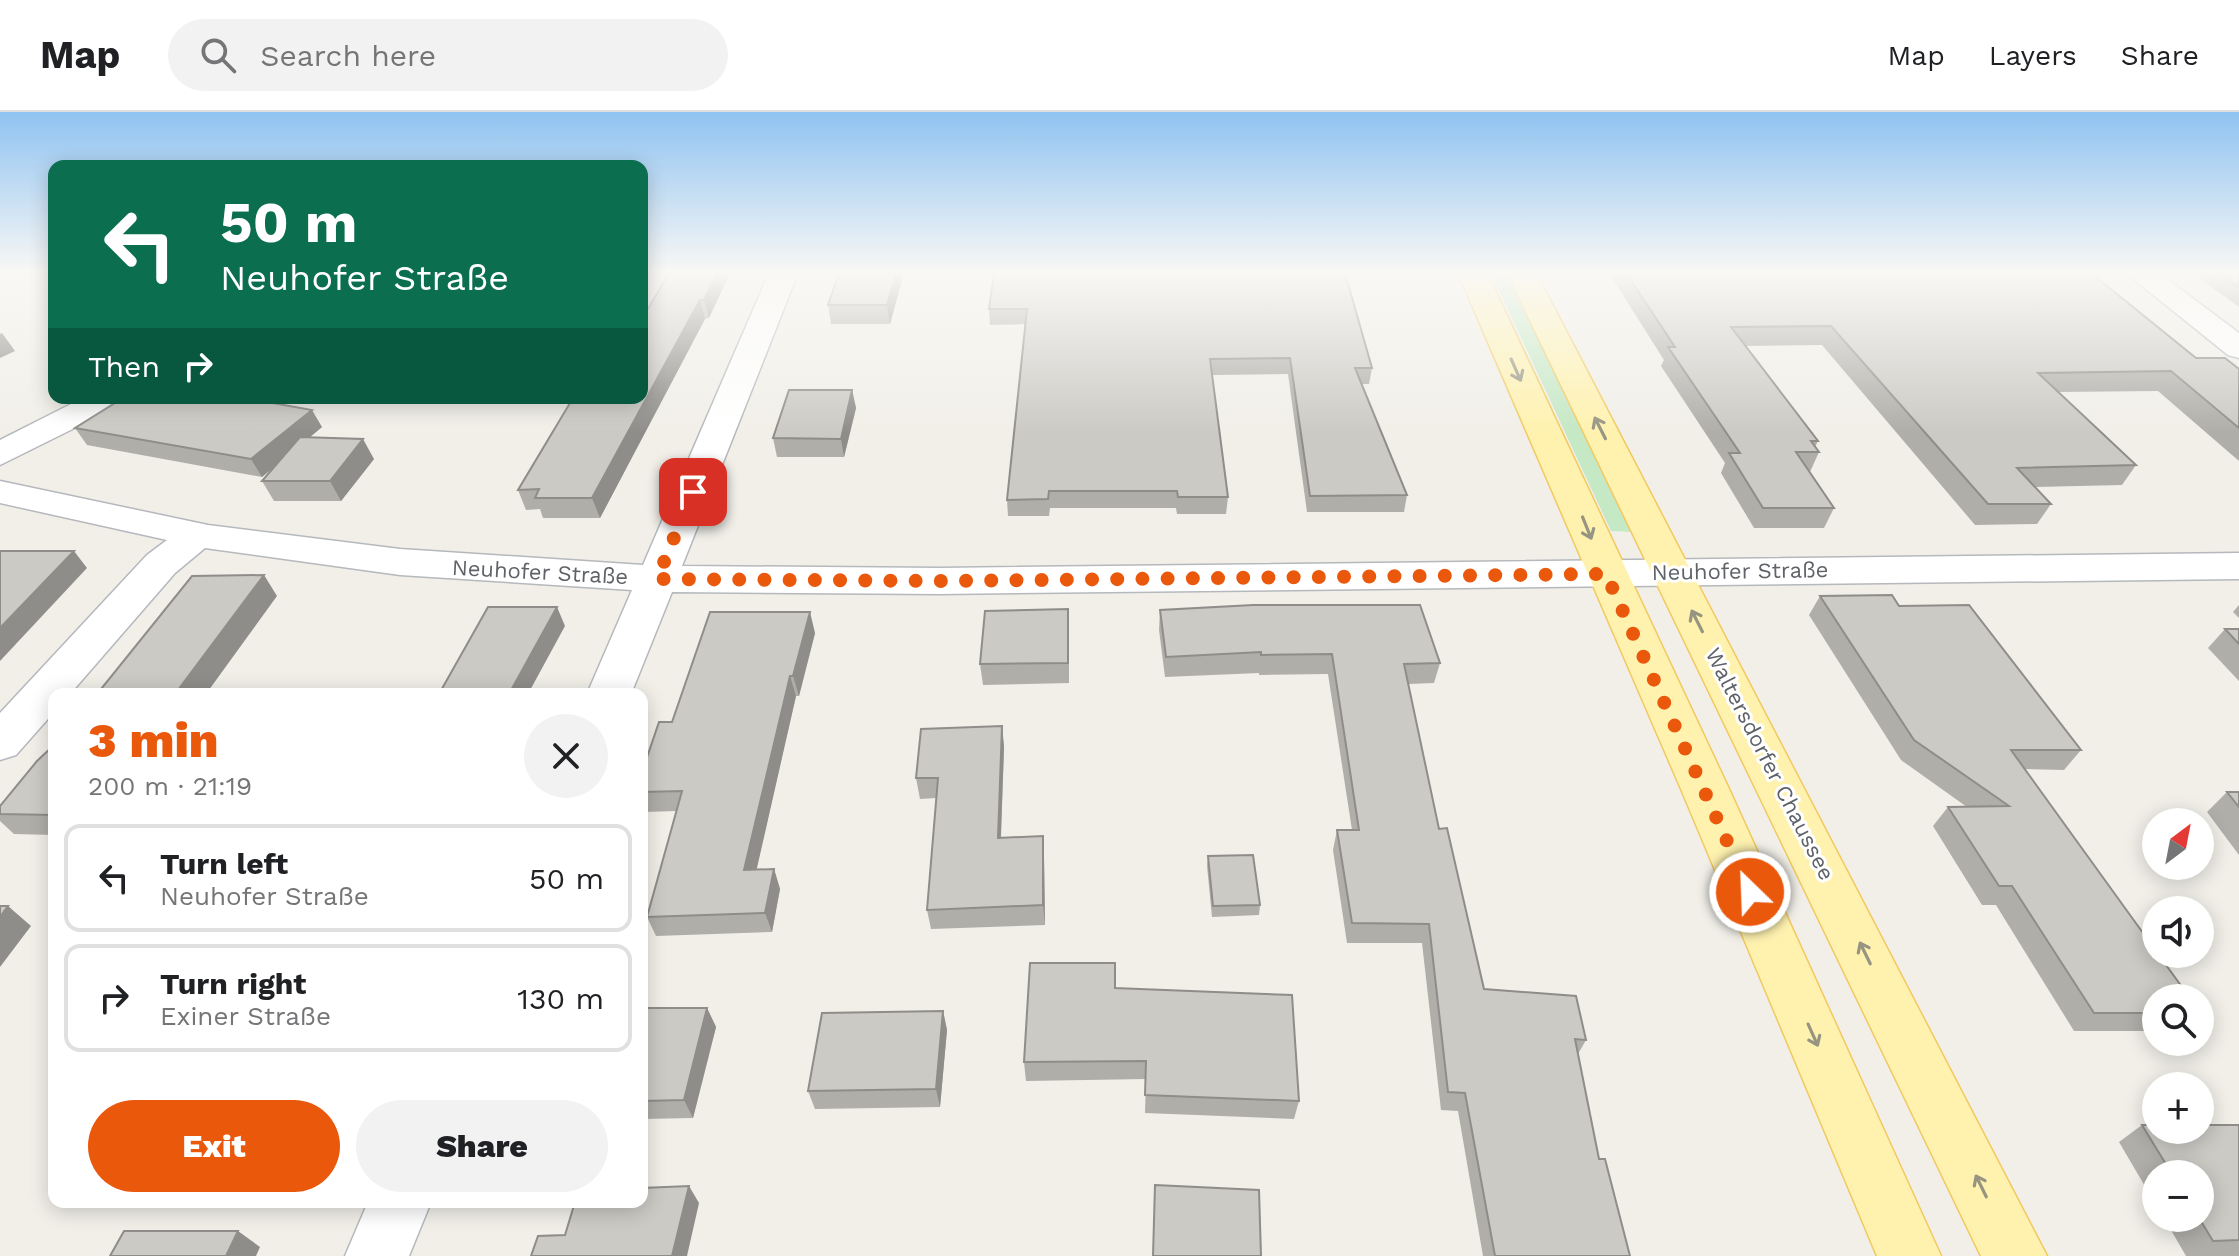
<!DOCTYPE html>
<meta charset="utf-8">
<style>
:root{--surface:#fff;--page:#f2f2f2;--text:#202124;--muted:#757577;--line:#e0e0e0;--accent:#ea580c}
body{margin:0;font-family:"Work Sans",sans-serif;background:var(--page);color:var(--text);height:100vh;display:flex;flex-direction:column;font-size:30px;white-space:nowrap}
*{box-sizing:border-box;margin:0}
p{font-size:26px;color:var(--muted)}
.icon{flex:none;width:44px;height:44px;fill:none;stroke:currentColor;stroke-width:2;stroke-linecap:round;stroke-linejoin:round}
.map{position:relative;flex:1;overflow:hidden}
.side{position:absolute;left:48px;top:576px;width:600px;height:520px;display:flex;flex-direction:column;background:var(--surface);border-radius:16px;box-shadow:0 4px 20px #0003}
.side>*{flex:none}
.hud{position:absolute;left:48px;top:48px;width:600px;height:244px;border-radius:16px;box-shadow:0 4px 20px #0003;background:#0b6e4f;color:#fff;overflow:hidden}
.needle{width:52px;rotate:32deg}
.fabs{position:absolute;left:2142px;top:696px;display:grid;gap:16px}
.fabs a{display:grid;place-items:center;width:72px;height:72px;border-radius:50%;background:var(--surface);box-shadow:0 4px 20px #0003;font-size:40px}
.pin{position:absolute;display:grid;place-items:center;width:68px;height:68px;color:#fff;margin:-34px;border-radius:16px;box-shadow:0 4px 12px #0006}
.me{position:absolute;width:88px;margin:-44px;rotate:336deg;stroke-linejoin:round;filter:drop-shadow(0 0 6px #0008)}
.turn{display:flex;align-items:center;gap:28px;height:168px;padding:0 40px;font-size:36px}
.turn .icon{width:104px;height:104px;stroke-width:2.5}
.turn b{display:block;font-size:56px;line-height:68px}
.then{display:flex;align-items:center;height:76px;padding:0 40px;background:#0003;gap:16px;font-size:30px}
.round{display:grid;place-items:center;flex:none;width:84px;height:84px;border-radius:42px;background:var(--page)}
.headline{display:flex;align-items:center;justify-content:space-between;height:136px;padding:0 40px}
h1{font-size:48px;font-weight:800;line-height:60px;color:var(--accent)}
.button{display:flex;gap:16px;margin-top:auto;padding:16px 40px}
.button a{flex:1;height:92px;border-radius:48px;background:var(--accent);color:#fff;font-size:32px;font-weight:800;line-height:92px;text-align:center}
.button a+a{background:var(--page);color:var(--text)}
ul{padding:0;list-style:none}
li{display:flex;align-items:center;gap:24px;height:108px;margin:0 16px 12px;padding:0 24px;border:4px solid var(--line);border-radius:16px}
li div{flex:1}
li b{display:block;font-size:30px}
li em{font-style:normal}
header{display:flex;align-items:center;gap:48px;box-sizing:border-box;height:112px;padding:0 40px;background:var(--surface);border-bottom:2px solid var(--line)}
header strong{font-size:38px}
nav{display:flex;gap:44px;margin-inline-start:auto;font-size:28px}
.search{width:560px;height:72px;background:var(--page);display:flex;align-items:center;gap:20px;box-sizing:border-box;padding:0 28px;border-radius:44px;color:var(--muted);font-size:30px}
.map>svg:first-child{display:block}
.green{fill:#c5e8c5}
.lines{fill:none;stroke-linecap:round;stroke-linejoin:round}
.minor-casing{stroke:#b5b8bc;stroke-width:3}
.major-casing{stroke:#f2c960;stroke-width:3}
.minor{fill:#fff;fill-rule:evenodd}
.major{fill:#fff2af;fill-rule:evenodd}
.wall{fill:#afaea9}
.shaded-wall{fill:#8f8d8a}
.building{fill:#cccac5;stroke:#8f8d8a;stroke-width:2}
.oneway{stroke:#979581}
.route{stroke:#ea580c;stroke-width:14;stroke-dasharray:0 25.2}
.labels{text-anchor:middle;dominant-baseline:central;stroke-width:6;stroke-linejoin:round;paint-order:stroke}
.street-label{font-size:22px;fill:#5f6368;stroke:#fff}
</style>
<header>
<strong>Map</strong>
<div class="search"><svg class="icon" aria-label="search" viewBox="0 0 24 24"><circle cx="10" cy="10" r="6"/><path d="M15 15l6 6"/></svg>Search here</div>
<nav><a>Map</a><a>Layers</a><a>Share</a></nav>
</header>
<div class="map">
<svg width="2239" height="1144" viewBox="0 0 2239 1144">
<rect width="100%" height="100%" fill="#f1efe8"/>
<polygon class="green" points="1491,161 1505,161 1633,420 1611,419"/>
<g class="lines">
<g class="minor-casing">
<g id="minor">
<polygon points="769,161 798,161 682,454 940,456 2239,441 2239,467 940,482 672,480 631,582 587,582 632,478 400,463 205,436 175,461 70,582 54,582 54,600 16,643 0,648 0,601 147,443 167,428 0,391 0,369 208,413 400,437 643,453"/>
<polygon points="2126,161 2159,161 2239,221 2239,246 2228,243"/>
<polygon points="83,286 126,286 121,293 0,353 0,328"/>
<polygon points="368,1090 431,1090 409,1144 345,1144"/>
</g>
</g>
<g class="major-casing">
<g id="major">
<polygon points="1458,161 1487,161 1729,677 1941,1144 1877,1144 1681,677"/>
<polygon points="1507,161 1536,161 2047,1144 1981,1144"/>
</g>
</g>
<use href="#minor" class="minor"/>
<use href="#major" class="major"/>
</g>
<g class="wall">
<polygon points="730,161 709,206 705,207 600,406 543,406 540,397 526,398 518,378 642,286 642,207"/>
<polygon points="839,161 904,161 890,212 831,212 828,193"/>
<polygon points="994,161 1372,256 1369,272 1361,272 1407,383 1404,400 1307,400 1288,262 1212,263 1228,385 1226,402 1177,402 1176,396 1050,396 1049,404 1008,404 1007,388 1026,212 990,213 989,197"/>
<polygon points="1609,161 2091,161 2196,246 2239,257 2239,349 2158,279 2058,280 2136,353 2122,373 2035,375 2051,392 2037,412 1975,413 1822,233 1745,234 1818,329 1815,335 1819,340 1810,360 1834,396 1824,416 1754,416 1721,361 1725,351 1661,254 1664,248"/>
<polygon points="2192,161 2239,161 2239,195"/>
<polygon points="852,278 856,296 844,345 777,345 773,326"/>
<polygon points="322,315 310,325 374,347 341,389 274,389 262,369 276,353 262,365 87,333 75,316"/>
<polygon points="1820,484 1899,494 2081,638 2064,658 2025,657 2156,886 2156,919 2074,919 1996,793 1982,793 1933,714 1948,695 1967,695 1901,648 1809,503"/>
<polygon points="2239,493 2239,506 2233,500"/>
<polygon points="1160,498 1440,551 1434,571 1408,572 1439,717 1484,877 1586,928 1578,942 1599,1047 1630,1144 1483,1144 1458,999 1441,998 1422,831 1347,831 1333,738 1337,718 1352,718 1328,562 1259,563 1259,561 1165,565 1159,518"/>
<polygon points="2225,517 2239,517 2239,569 2208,536"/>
<polygon points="1069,518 1069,571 983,573 980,552"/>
<polygon points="815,521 799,584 796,584 756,758 774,757 780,777 772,820 656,824 647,805 677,699 644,700 642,694 642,660 672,610"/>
<polygon points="1002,614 1004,635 1001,726 1044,745 1045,813 931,817 927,798 936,686 920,687 916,666"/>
<polygon points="54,633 54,723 14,722 0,709 0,694"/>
<polygon points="2227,680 2239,680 2239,743 2207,700"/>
<polygon points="1208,744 1260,793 1259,803 1212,805 1207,754"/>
<polygon points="1115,876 1299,989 1294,1007 1145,1001 1146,967 1026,969 1024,950"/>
<polygon points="642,896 707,896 716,915 693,1006 642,1007"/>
<polygon points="943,899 947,918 940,995 815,997 808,979"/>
<polygon points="2142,1013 2239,1013 2239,1144 2186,1144 2164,1106 2200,1106 2200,1062 2156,1062 2156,1093 2119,1030"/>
</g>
<g class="shaded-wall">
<polygon points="717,161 730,161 709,206 704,188"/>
<polygon points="896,161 904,161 890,212 887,193"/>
<polygon points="700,188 705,207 600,406 592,386"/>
<polygon points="2,221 15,239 0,246 0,222"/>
<polygon points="852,278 856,296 844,345 841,327"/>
<polygon points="312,298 322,315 262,365 251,347"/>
<polygon points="363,327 374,347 341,389 330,369"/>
<polygon points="74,439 87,456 0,549 0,516"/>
<polygon points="264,463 277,484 206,582 175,582"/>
<polygon points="557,495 565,514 528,582 509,582"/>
<polygon points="810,500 815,521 799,584 793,564"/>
<polygon points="790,564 796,584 752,778 744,758"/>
<polygon points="1002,614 1004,635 1000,746 998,726"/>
<polygon points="1043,724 1044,745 1045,813 1043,793"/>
<polygon points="774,757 780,777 772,820 765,801"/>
<polygon points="8,794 31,814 0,855 0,805"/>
<polygon points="707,896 716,915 693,1006 684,988"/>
<polygon points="943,899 947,918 940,995 936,977"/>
<polygon points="689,1074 699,1091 687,1144 672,1144"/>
<polygon points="238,1119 260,1135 256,1144 226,1144"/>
</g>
<g class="building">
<polygon points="669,161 717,161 704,188 700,188 592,386 535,386 539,377 518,378 573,286 642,286 642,207"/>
<polygon points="839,161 896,161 887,193 828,193"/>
<polygon points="994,161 1345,161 1372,256 1355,256 1407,383 1310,384 1290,246 1210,247 1228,385 1178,385 1177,379 1049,379 1048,387 1007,388 1027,197 989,197"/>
<polygon points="1626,161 2091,161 2196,246 2225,246 2239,257 2239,316 2171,259 2038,261 2136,353 2017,356 2051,392 1988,392 1831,214 1731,215 1818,329 1811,329 1819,340 1796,340 1834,396 1763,396 1729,341 1740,341 1668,235 1675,235"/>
<polygon points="2220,161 2239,161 2239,175"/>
<polygon points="789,278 852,278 841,327 773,326"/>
<polygon points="123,286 245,286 312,298 251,347 75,316"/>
<polygon points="300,325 363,327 330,369 262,369"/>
<polygon points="0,439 74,439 0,516"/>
<polygon points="264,463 175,582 97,582 192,464"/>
<polygon points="1892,483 1899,494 1969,493 2081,638 2011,638 2156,839 2156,842 2158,842 2190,886 2156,886 2156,901 2094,901 2012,774 1999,774 1948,695 2009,694 1914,628 1820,484"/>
<polygon points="1253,493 1420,493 1440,551 1404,552 1439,717 1447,716 1484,877 1576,884 1586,928 1575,927 1599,1047 1605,1047 1630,1144 1495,1144 1465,981 1448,980 1429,812 1352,811 1337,718 1359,718 1332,542 1261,543 1261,540 1166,545 1160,498"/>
<polygon points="488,495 557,495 509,582 439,582"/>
<polygon points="1068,497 1068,551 980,552 985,499"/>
<polygon points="710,500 810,500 793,564 790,564 744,758 774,757 765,801 647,805 682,679 642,680 642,660 659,610 672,610"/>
<polygon points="2225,517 2239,517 2239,532"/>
<polygon points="1002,614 998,726 1043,724 1043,793 927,798 938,666 916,666 921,617"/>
<polygon points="54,633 54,703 0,702 0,694 37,649"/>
<polygon points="2227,680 2239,680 2239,695"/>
<polygon points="1253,743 1260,793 1213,794 1208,744"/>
<polygon points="0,794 8,794 0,805"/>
<polygon points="1030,851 1115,851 1115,876 1292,883 1299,989 1145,983 1146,949 1024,950"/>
<polygon points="642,896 707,896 684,988 642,989"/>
<polygon points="943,899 936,977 808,979 822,901"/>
<polygon points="2142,1013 2156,1013 2156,1018 2200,1018 2200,1013 2239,1013 2239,1128 2213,1129 2199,1106 2200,1062 2172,1062"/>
<polygon points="1155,1073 1259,1078 1261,1144 1153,1144"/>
<polygon points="689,1074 672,1144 531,1144 538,1124 565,1123 575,1090 642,1090 642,1076"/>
<polygon points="124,1119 238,1119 226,1144 110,1144"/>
</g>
<defs><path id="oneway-shaft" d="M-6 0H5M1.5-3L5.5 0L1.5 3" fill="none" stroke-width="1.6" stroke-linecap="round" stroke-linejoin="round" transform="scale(2)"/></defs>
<g class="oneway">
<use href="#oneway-shaft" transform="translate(1516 258) rotate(66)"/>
<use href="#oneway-shaft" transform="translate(1600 316) rotate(-117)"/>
<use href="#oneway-shaft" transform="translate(1587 416) rotate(68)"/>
<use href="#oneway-shaft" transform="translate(1697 509) rotate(-117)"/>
<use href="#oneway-shaft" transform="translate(1865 841) rotate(-116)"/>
<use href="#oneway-shaft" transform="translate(1813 923) rotate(66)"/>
<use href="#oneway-shaft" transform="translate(1981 1074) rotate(-116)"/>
</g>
<linearGradient id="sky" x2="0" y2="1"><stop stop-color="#8fc3f1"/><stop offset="0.5" stop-color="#f9f8f5"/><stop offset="1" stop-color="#f9f8f5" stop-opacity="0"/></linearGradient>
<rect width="2239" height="321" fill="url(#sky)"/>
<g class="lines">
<polyline class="route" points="693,380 657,467 940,469 1606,462 1750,780"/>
</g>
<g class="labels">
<g class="street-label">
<text transform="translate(1740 459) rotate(-1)">Neuhofer Straße</text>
<text transform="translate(540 460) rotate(3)">Neuhofer Straße</text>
<text transform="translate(1770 652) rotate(63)">Waltersdorfer Chaussee</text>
</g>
</g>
</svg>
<div class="fabs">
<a><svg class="needle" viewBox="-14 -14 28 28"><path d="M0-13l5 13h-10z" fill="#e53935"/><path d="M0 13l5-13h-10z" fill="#757577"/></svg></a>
<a><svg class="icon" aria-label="sound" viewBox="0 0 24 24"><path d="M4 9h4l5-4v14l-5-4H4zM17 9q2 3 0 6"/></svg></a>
<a><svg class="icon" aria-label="search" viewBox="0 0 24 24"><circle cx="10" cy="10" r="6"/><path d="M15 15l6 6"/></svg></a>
<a>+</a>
<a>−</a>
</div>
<div class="pin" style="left:693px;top:380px;background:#d93025"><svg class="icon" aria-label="arrive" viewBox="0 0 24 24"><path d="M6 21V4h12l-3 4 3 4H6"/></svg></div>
<svg class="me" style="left:1750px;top:780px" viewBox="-20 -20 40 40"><circle r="17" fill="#ea580c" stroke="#fff" stroke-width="3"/><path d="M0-11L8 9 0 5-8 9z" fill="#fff"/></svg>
<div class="hud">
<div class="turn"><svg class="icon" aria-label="left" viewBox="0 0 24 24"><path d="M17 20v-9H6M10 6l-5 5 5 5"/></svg><div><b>50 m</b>Neuhofer Straße</div></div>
<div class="then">Then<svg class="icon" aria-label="right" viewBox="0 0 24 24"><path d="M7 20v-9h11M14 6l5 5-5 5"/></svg></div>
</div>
<section class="side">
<div class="headline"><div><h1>3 min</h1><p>200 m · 21:19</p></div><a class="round"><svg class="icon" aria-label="close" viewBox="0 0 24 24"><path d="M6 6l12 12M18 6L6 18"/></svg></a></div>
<ul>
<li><svg class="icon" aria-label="left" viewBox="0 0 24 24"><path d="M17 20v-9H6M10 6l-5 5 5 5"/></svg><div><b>Turn left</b><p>Neuhofer Straße</p></div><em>50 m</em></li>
<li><svg class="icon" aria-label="right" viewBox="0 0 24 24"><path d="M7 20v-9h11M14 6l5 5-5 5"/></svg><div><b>Turn right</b><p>Exiner Straße</p></div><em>130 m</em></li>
</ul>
<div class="button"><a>Exit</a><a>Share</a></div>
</section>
</div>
